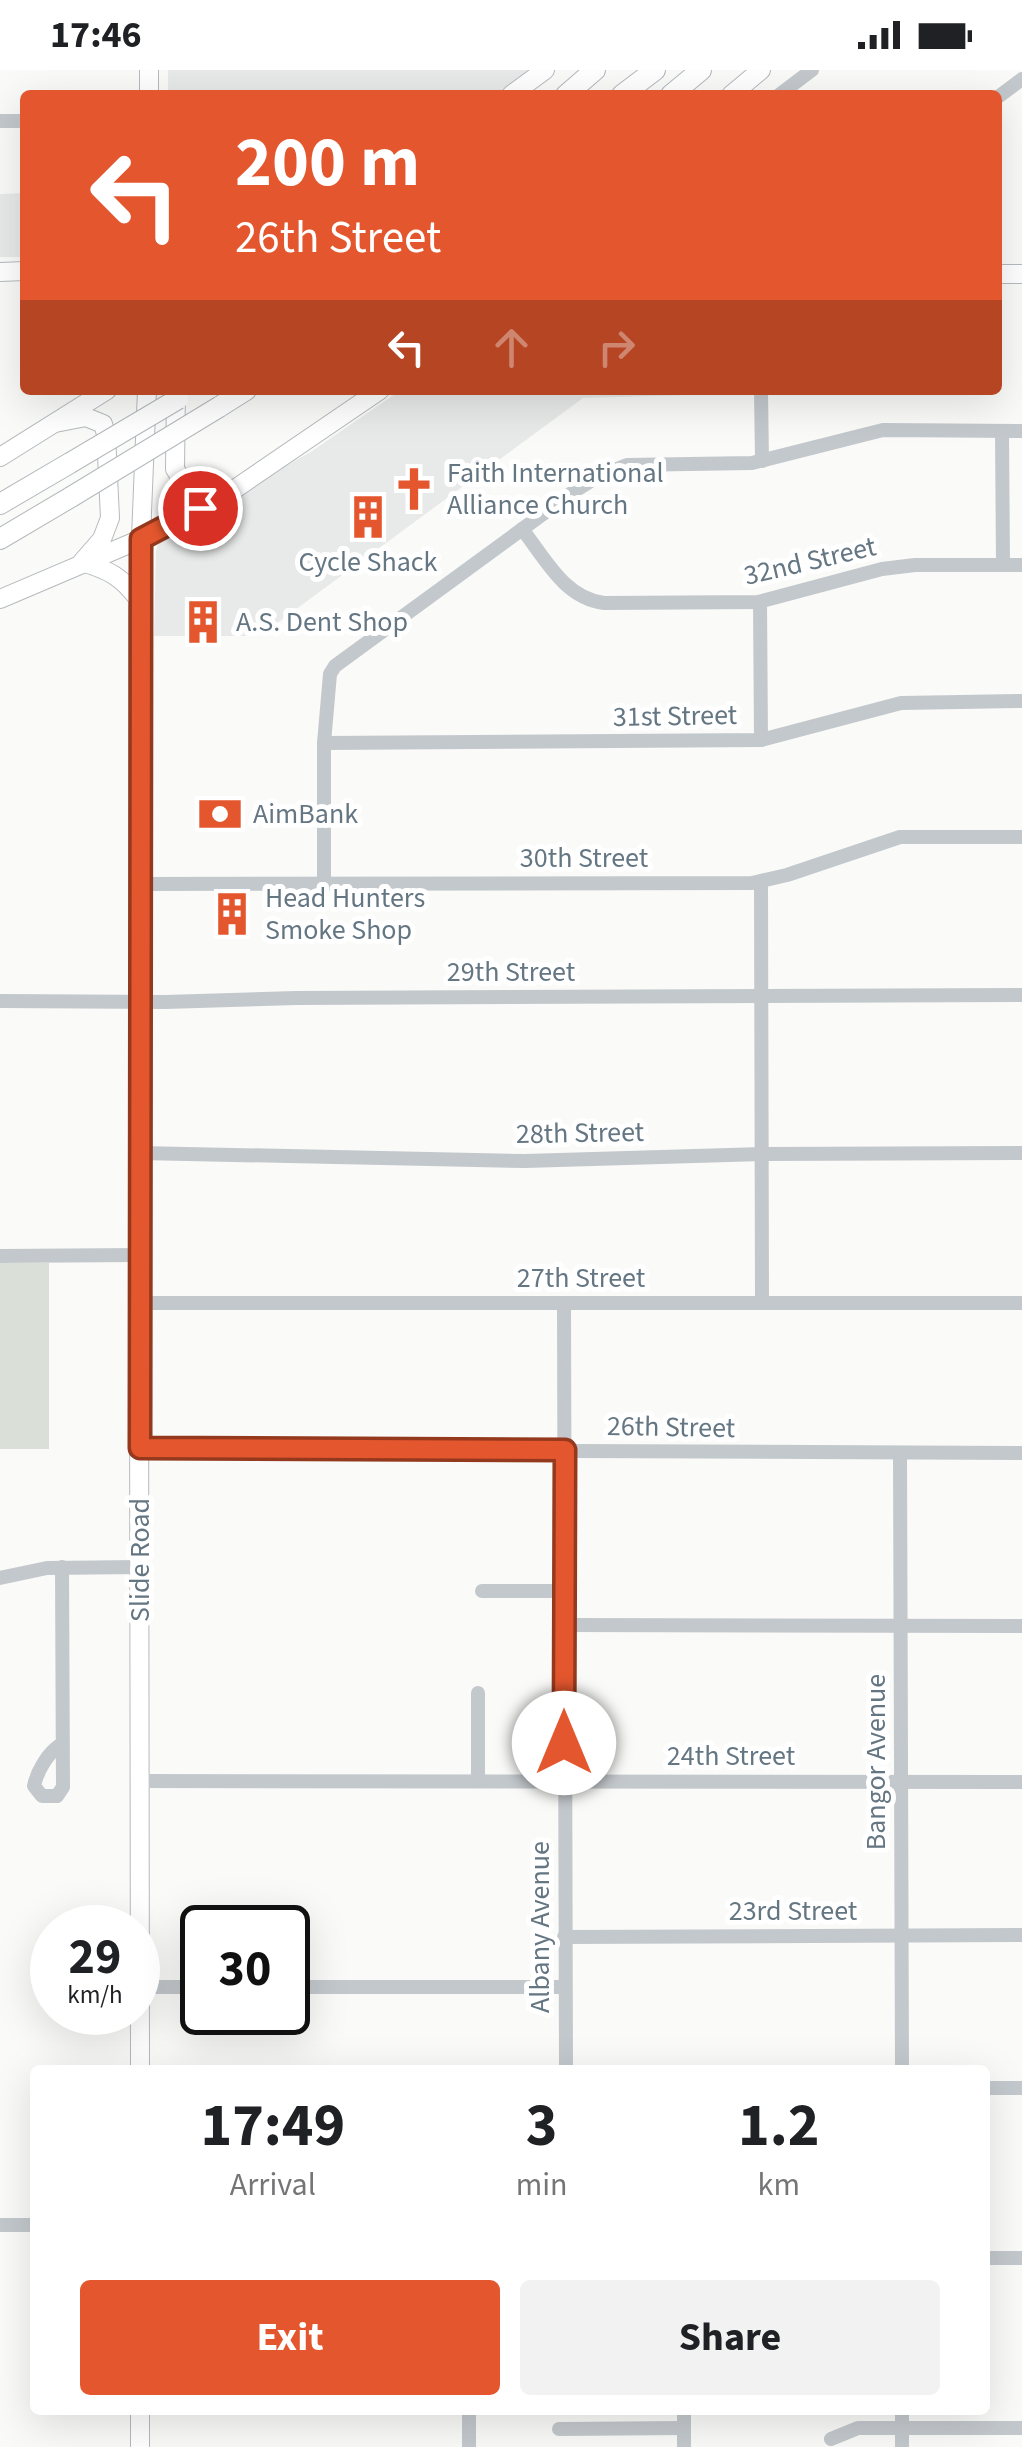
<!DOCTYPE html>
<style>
:root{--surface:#fff;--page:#f2f2f2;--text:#202124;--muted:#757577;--accent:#e4572e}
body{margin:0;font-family:"Source Sans 3",sans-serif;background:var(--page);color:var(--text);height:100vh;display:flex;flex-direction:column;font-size:38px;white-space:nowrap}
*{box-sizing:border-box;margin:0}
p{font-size:32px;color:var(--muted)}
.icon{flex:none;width:55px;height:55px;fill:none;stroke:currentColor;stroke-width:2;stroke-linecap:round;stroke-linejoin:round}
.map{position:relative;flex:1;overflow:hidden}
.details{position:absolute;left:30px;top:1995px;width:960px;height:350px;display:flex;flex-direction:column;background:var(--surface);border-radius:10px;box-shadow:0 10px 40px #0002}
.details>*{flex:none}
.banner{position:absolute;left:20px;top:20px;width:982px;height:305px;border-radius:10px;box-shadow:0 10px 40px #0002;background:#e4572e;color:#fff;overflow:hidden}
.speed{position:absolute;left:30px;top:1835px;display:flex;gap:20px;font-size:50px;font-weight:700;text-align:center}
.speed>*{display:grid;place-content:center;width:130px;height:130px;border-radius:50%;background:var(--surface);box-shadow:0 10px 40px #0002;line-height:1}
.speed small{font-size:25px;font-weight:400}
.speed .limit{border:5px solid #111;border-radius:15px;background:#fff;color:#111}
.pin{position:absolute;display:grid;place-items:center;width:85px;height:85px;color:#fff;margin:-42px;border:5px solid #fff;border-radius:50%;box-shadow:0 2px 10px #0007}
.me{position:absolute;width:110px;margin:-55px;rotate:0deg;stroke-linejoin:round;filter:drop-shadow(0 0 8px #0008)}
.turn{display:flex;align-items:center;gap:35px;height:210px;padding:0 50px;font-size:45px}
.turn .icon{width:130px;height:130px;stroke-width:2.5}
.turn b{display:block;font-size:70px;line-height:85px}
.lanes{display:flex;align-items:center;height:95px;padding:0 50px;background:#0003;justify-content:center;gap:50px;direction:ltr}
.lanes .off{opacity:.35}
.eta{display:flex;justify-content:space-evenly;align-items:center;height:170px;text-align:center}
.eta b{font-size:60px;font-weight:700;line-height:70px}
.button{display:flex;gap:20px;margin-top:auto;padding:20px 50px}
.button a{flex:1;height:115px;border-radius:10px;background:var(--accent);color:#fff;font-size:40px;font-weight:700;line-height:115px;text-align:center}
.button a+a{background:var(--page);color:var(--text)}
.status{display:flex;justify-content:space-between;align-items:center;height:70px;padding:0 50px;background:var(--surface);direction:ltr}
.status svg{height:28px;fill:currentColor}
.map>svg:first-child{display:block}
.built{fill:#e8e9e9}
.green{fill:#dadfd7}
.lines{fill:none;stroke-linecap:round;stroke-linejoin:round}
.major-casing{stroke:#b5babe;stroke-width:20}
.highway-casing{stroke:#b4b9bd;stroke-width:22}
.minor{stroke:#c3c8cc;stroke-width:14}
.major{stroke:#fff;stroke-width:18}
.highway{stroke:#fff;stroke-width:20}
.highway-bridge-casing{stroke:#b4b9bd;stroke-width:22;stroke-linecap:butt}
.highway-bridge{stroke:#fff;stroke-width:20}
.route-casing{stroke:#94391e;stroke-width:25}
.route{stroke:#e4572e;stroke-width:18}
.labels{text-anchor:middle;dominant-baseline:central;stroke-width:10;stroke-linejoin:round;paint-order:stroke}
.poi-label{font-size:28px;fill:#657683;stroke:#fff;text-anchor:start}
.street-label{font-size:28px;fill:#657683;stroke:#fff}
</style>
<div class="status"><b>17:46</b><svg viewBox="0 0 49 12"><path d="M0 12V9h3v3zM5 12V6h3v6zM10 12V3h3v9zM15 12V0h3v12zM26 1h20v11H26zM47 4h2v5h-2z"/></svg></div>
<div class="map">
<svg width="1022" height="2377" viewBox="0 0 1022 2377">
<rect width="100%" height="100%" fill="#fafaf8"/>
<g class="built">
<polygon points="168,0 529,0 495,25 168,25"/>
<polygon points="25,123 25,187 0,187 0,124"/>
<polygon points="401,320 689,320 689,325 583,328 265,562 255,566 154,566 156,481 160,468 312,381"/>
</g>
<rect class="green" x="0" y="1193" width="49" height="186"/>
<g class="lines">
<g class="major-casing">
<g id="major">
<polyline points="149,0 149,25"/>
<polyline points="511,25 545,0"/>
<polyline points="731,25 761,0"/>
<polyline points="0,202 25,201"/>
<polyline points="998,204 1022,204"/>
<polyline points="176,320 175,399 189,421 198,426 221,424"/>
<path d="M55,353L86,347L103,354L106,364L110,448L102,469L82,492C109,500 122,507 139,530"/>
<polyline points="0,387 107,320"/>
<polyline points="0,529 141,469 229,423 380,320"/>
<polyline points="140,2000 138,541 147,320"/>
<polyline points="140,2377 140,2340"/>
</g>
</g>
<g class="highway-casing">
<g id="highway">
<polyline points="566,25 595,0"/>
<polyline points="622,25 655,0"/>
<polyline points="671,25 701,0"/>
<polyline points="219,337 246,320"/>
<polyline points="0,434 70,393"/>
<polyline points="0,469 71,427"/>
</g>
</g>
<g class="minor">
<polyline points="779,25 812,0"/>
<polyline points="998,27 1022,9"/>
<polyline points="0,51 25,51"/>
<polyline points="761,320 762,391"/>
<polyline points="1002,361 1003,495"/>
<path d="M522,459C545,488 564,528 604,533L758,532L882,499L915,495H1022"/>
<polyline points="760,532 761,670"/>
<polyline points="324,673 761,670 901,633 1022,631"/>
<polyline points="761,812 762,1233"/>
<polyline points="324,813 324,673 330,604 335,596 573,422 597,407 627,395 752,393 883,360 1022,361"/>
<polyline points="139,814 752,813 787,805 900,767 1022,767"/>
<polyline points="0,931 165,932 296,928 1022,925"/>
<polyline points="140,1083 525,1091 763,1084 1022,1083"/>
<polyline points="0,1186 139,1185"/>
<polyline points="140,1233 1022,1233"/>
<polyline points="564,1233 566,2000"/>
<polyline points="140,1379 1022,1383"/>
<polyline points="900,1383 902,2000"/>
<polyline points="0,1508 47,1498 140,1497"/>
<polyline points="482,1521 564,1521"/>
<polyline points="564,1555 1022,1556"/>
<path d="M60,1675C48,1683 37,1701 34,1716L42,1726H57L63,1717L62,1497"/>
<polyline points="141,1711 1022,1712"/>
<polyline points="478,1711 478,1623"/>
<polyline points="564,1867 1022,1865"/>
<polyline points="140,1917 202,1917"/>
<polyline points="288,1917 564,1917"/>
<polyline points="985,2018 1022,2018"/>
<polyline points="0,2155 35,2155"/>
<polyline points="985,2188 1022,2188"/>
<polyline points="469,2340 469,2377"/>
<polyline points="684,2340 684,2377"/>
<polyline points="902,2340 902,2377"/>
<polyline points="559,2359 684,2358"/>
<polyline points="831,2369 858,2358 1022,2358"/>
</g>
<use href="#major" class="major"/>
<use href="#highway" class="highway"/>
<g class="highway-bridge-casing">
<g id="highway-bridge">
<polyline points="70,393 178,329"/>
<polyline points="71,427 219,337"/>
</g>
</g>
<use href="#highway-bridge" class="highway-bridge"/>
</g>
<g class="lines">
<g class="route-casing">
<polyline id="route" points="200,438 141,469 140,1378 565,1380 564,1673"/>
</g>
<use href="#route" class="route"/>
</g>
<defs>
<g id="church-bare" transform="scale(3.45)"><path d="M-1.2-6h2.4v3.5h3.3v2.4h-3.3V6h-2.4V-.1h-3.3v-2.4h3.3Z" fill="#e4572e" stroke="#fff" stroke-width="2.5" paint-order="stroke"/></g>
<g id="building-bare" transform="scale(3.45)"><path d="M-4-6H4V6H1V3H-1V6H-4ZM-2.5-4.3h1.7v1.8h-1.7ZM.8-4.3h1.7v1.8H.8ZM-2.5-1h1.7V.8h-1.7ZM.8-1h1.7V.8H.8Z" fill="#e4572e" stroke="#fff" stroke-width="2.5" paint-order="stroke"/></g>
<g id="bank-bare" transform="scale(3.45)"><path d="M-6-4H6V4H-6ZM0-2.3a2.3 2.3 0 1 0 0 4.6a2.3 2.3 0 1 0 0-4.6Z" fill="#e4572e" stroke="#fff" stroke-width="2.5" paint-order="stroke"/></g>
</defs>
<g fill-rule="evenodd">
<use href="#church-bare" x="414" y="419"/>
<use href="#building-bare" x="368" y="447"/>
<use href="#building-bare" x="203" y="552"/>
<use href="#bank-bare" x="220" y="744"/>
<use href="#building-bare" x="232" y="844"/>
</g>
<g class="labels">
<g class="poi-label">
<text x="447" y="403">Faith International<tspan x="447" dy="32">Alliance Church</tspan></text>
<text x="368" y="492" text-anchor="middle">Cycle Shack</text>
<text x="236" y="552">A.S. Dent Shop</text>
<text x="253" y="744">AimBank</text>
<text x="265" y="828">Head Hunters<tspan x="265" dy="32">Smoke Shop</tspan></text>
</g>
<g class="street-label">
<text transform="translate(810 491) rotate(-13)">32nd Street</text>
<text transform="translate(675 646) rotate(-1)">31st Street</text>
<text x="584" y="788">30th Street</text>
<text x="511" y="902">29th Street</text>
<text transform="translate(580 1063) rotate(-1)">28th Street</text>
<text x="581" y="1208">27th Street</text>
<text transform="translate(671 1357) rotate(1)">26th Street</text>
<text transform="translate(140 1490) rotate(-90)">Slide Road</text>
<text x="731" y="1686">24th Street</text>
<text transform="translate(876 1692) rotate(-90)">Bangor Avenue</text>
<text x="793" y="1841">23rd Street</text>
<text transform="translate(540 1857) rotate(-90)">Albany Avenue</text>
</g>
</g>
</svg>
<div class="speed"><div>29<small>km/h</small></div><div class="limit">30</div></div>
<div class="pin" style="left:200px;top:438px;background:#d93025"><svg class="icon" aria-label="arrive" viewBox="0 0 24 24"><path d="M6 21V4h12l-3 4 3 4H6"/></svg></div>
<svg class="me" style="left:564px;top:1673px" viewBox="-20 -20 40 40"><circle r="19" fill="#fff"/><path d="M0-13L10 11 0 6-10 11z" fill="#e4572e"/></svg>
<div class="banner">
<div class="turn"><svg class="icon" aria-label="left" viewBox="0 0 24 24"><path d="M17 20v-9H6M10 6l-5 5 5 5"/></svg><div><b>200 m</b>26th Street</div></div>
<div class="lanes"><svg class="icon" aria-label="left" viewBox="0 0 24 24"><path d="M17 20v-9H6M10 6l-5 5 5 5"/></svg><svg class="icon off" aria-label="ahead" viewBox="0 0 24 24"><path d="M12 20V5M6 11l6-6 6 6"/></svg><svg class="icon off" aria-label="right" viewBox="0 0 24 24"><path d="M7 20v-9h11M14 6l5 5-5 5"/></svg></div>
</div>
<section class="details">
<div class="eta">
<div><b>17:49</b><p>Arrival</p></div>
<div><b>3</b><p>min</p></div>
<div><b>1.2</b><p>km</p></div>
</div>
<div class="button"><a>Exit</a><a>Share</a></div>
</section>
</div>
